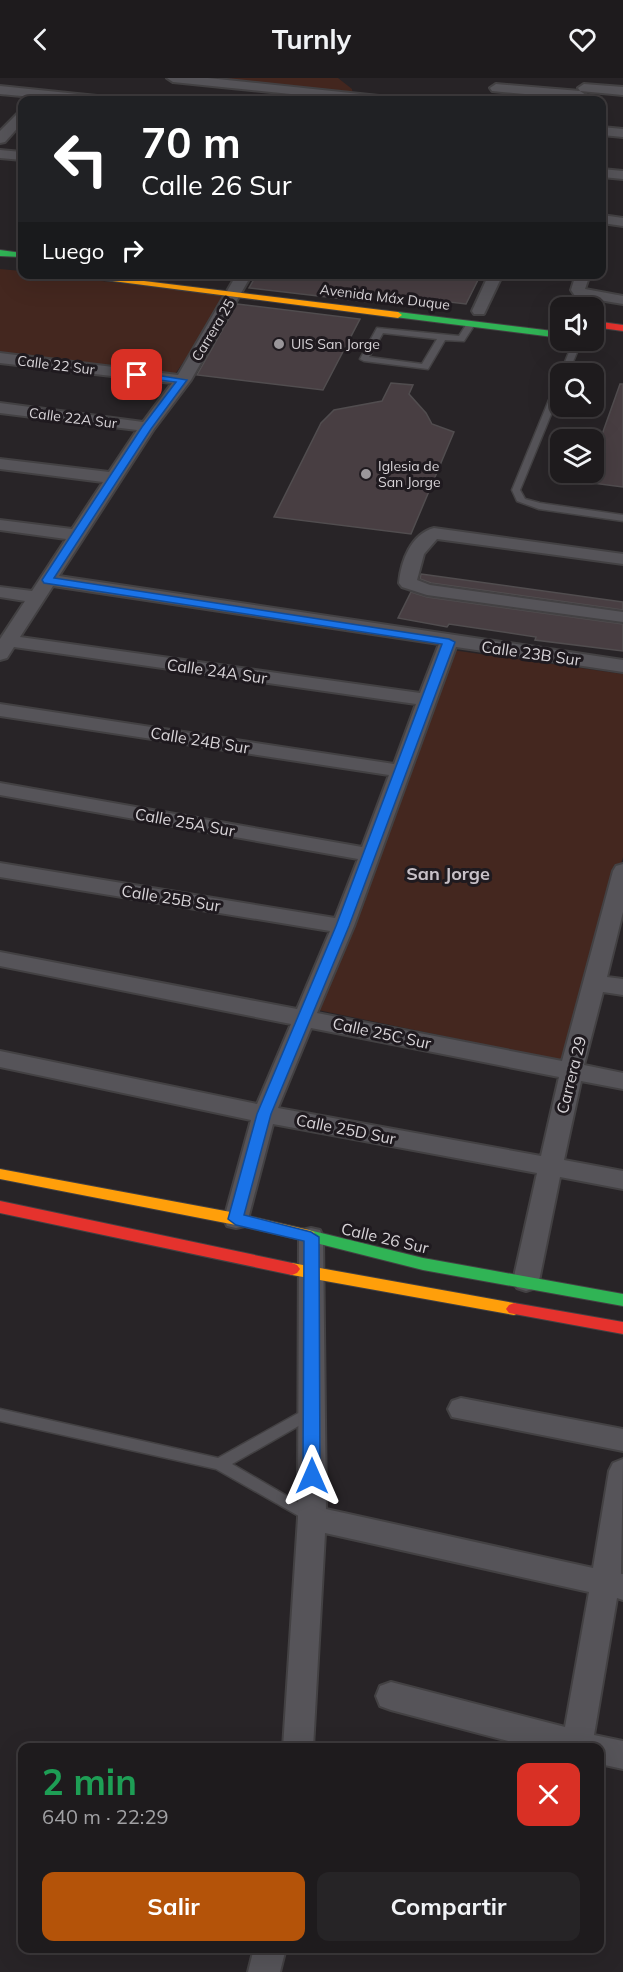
<!DOCTYPE html>
<html lang="es">
<meta charset="utf-8">
<style>
:root{--surface:#1e1b1d;--page:#262426;--text:#f1f3f6;--muted:#a1a1a4;--line:#3c393b;--accent:#b45309}
body{margin:0;font-family:Mulish,sans-serif;background:var(--page);color:var(--text);height:100vh;display:flex;flex-direction:column;font-size:22px;white-space:nowrap}
*{box-sizing:border-box;margin:0}
p{font-size:20px;color:var(--muted)}
.icon{flex:none;width:33px;height:33px;fill:none;stroke:currentColor;stroke-width:2;stroke-linecap:round;stroke-linejoin:round}
.map{position:relative;flex:1;overflow:hidden}
.details{position:absolute;left:18px;top:1665px;width:586px;height:210px;display:flex;flex-direction:column;background:var(--surface);border-radius:12px;box-shadow:0 6px 24px #0002,0 0 0 2px var(--line)}
.details>*{flex:none}
.banner{position:absolute;left:18px;top:18px;width:588px;height:183px;border-radius:12px;box-shadow:0 6px 24px #0002,0 0 0 2px var(--line);background:#202124;color:#fff;overflow:hidden}
.fabs{position:absolute;left:550px;top:219px;display:grid;gap:12px}
.fabs a{display:grid;place-items:center;width:54px;height:54px;border-radius:12px;background:var(--surface);box-shadow:0 6px 24px #0002,0 0 0 2px var(--line);font-size:30px}
.pin{position:absolute;display:grid;place-items:center;width:51px;height:51px;color:#fff;margin:-26px;border-radius:12px;box-shadow:0 3px 9px #0006}
.me{position:absolute;width:66px;margin:-33px;rotate:0deg;stroke-linejoin:round;filter:drop-shadow(0 0 4px #0008)}
.turn{display:flex;align-items:center;gap:21px;height:126px;padding:0 24px;font-size:27px}
.turn .icon{width:78px;height:78px;stroke-width:2.5}
.turn b{display:block;font-size:42px;line-height:51px}
.then{display:flex;align-items:center;height:57px;padding:0 24px;background:#0003;gap:12px;font-size:22px}
.round{display:grid;place-items:center;flex:none;width:63px;height:63px;border-radius:12px;background:var(--page)}
.head{display:flex;align-items:center;justify-content:space-between;height:102px;padding:0 24px}
h1{font-size:36px;font-weight:700;line-height:45px;color:#1e9e55}
.button{display:flex;gap:12px;margin-top:auto;padding:12px 24px}
.button a{flex:1;height:69px;border-radius:12px;background:var(--accent);color:#fff;font-size:24px;font-weight:700;line-height:69px;text-align:center}
.button a+a{background:var(--page);color:var(--text)}
header{display:flex;justify-content:space-between;align-items:center;height:78px;padding:0 24px;background:var(--surface);font-size:27px;font-weight:700}
.map>svg:first-child{display:block}
.green{fill:#44271f}
.building{fill:#483e42;stroke:#514d4f;stroke-width:1.5}
.lines{fill:none;stroke-linecap:round;stroke-linejoin:round}
.lane-casing{stroke:#434143;stroke-width:3}
.street-casing{stroke:#434143;stroke-width:4}
.fast-casing{stroke:#434143;stroke-width:2}
.slow-casing{stroke:#434143;stroke-width:2}
.jam-casing{stroke:#434143;stroke-width:2}
.lane{fill:#565459;fill-rule:evenodd}
.street{fill:#565459;fill-rule:evenodd}
.fast{fill:#30b455;fill-rule:evenodd}
.slow{fill:#ff9f0a;fill-rule:evenodd}
.jam{fill:#e5322d;fill-rule:evenodd}
.route{fill:#1a73e8;stroke:#114b97;stroke-width:1.5}
.poi-dot{fill:#9a969a;stroke:#1f1a1f;stroke-width:2}
.labels{text-anchor:middle;dominant-baseline:central;stroke-width:6;stroke-linejoin:round;paint-order:stroke}
.far-street-label{font-size:14px;fill:#d8d4d8;stroke:#1f1a1f}
.far-poi-label{font-size:14px;fill:#d8d4d8;stroke:#1f1a1f;text-anchor:start}
.street-label{font-size:16px;fill:#d8d4d8;stroke:#1f1a1f}
.neighbourhood-label{font-size:18px;font-weight:bold;fill:#c7c0c7;stroke:#1f1a1f}
</style>
<header><svg class="icon" aria-label="back" viewBox="0 0 24 24"><path d="M15 5l-7 7 7 7"/></svg>Turnly<svg class="icon" aria-label="heart" viewBox="0 0 24 24"><path d="M12 20l-8-8c-3-5 5-10 8-4 3-6 11-1 8 4z"/></svg></header>
<div class="map">
<svg width="623" height="1894" viewBox="0 0 623 1894">
<rect width="100%" height="100%" fill="#282427"/>
<g class="green">
<polygon points="183,0 338,0 352,11 353,19"/>
<polygon points="0,191 22,193 22,196 50,197 229,218 173,299 0,278"/>
<polygon points="452,572 623,596 623,779 569,984 313,931"/>
</g>
<g class="building">
<polygon points="257,196 481,196 466,226 374,215 369,224 249,210"/>
<polygon points="237,226 360,241 323,312 197,297"/>
<polygon points="391,305 413,307 409,316 426,335 432,346 454,354 411,456 274,439 321,345 334,332 382,323"/>
<polygon points="620,306 623,306 623,409 584,404 588,394 594,394 594,379"/>
<polygon points="421,496 623,524 623,532 431,505 420,501"/>
<polygon points="411,514 427,519 623,546 623,573 535,562 536,559 449,546 447,549 398,540"/>
</g>
<g class="lines">
<g class="lane-casing">
<g id="lane">
<path d="M468,244L475,246L464,263L445,262L428,291L364,283L360,281L377,250L459,258ZM383,255L437,261L422,286L369,279Z"/>
<polygon points="574,262 582,262 568,296 561,296 561,298 560,296"/>
<polygon points="558,300 561,300 561,312 520,412 525,421 540,425 623,437 623,443 539,431 517,423 512,412"/>
<polygon points="311,1328 316,1330 318,1334 316,1338 232,1386 316,1435 318,1439 316,1443 311,1445 216,1391 0,1343 0,1331 218,1380"/>
</g>
</g>
<g class="street-casing">
<g id="street">
<polygon points="167,0 208,0 379,18 385,22 349,22 173,4"/>
<polygon points="496,6 580,13 586,17 580,21 492,13 490,10"/>
<polygon points="584,6 623,9 623,17 580,13 578,10"/>
<polygon points="0,8 97,18 103,22 65,22 0,16"/>
<polygon points="22,34 22,45 5,64 0,65 0,53 18,35"/>
<polygon points="602,49 623,51 623,59 602,57"/>
<polygon points="0,72 22,74 22,82 0,80"/>
<polygon points="602,91 623,93 623,101 602,99"/>
<polygon points="602,137 623,140 623,148 602,145"/>
<path d="M237,196H252L191,302L154,351L59,498L623,582V594L456,569L354,848L317,935L562,983L613,793L616,788L623,786V834L607,899L623,901V917L603,914L584,987L623,995V1011L581,1003L564,1082L623,1093V1111L560,1099L539,1203L535,1210L526,1213L517,1210L513,1203L537,1095L273,1046L248,1141L245,1148L236,1150L227,1148L224,1141L251,1042L0,989V973L257,1026L291,946L0,888V874L297,931L330,853L0,799V785L335,840L358,781L0,717V705L362,769L389,697L0,638V626L394,686L416,626L14,569L7,580L0,582V561L25,523L0,519V509L32,513L66,461L0,452V442L72,451L103,404L0,391V381L109,394L137,352L0,335V325L143,344L172,305L0,285V275L178,297ZM53,508L439,566L420,615L20,559ZM311,950L559,999L541,1078L278,1030Z"/>
<polygon points="489,196 503,196 484,236 474,236 472,233"/>
<polygon points="576,196 590,196 585,211 623,218 623,226 575,218 571,212"/>
<path d="M434,450L623,476V486L437,461L424,476L417,502L430,507L623,534V544L427,517L402,509L399,505C401,483 411,456 434,450Z"/>
<polygon points="311,1150 320,1152 323,1159 326,1431 593,1490 609,1393 613,1385 623,1381 621,1496 623,1496 623,1522 617,1520 594,1657 623,1663 623,1691 600,1686 600,1670 535,1670 391,1632 380,1628 376,1618 380,1608 391,1604 565,1649 589,1514 325,1455 313,1670 283,1670 298,1440 299,1159 302,1152"/>
<polygon points="461,1320 623,1351 623,1373 452,1339 448,1331 452,1323"/>
<polygon points="254,1870 286,1870 280,1894 248,1894"/>
</g>
</g>
<g class="fast-casing">
<g id="fast">
<polygon points="0,172 22,175 22,179 0,178"/>
<polygon points="398,234 561,254 561,260 395,239 395,235"/>
<polygon points="309,1152 423,1180 623,1216 623,1228 423,1192 304,1162 302,1158 304,1154"/>
</g>
</g>
<g class="slow-casing">
<g id="slow">
<polygon points="58,196 87,196 398,234 402,237 398,240"/>
<polygon points="0,1091 236,1135 309,1152 314,1154 316,1158 314,1162 309,1164 236,1147 0,1101"/>
<polygon points="292,1185 514,1225 519,1227 522,1231 519,1235 514,1237 292,1197 287,1195 284,1191 287,1187"/>
</g>
</g>
<g class="jam-casing">
<g id="jam">
<polygon points="594,243 623,247 623,253 594,249"/>
<polygon points="0,1123 292,1185 297,1187 300,1191 297,1195 292,1197 0,1135"/>
<polygon points="514,1225 623,1244 623,1256 509,1235 506,1231 509,1227"/>
</g>
</g>
<use href="#lane" class="lane"/>
<use href="#street" class="street"/>
<use href="#fast" class="fast"/>
<use href="#slow" class="slow"/>
<use href="#jam" class="jam"/>
</g>
<polygon class="route" points="137,294 187,302 151,351 54,500 449,561 455,564 349,848 271,1036 244,1137 311,1154 319,1159 320,1398 317,1403 306,1403 303,1398 304,1163 236,1147 228,1141 257,1036 336,848 442,566 44,505 42,502 142,349 176,304 134,299 132,297"/>
<g class="poi-dot">
<circle cx="279" cy="266" r="6"/>
<circle cx="366" cy="396" r="6"/>
</g>
<g class="labels">
<g class="far-street-label">
<text transform="translate(385 219) rotate(7)">Avenida Máx Duque</text>
<text transform="translate(213 252) rotate(-59)">Carrera 25</text>
<text transform="translate(56 287) rotate(7)">Calle 22 Sur</text>
<text transform="translate(73 340) rotate(7)">Calle 22A Sur</text>
</g>
<g class="far-poi-label">
<text x="291" y="266">UIS San Jorge</text>
<text x="378" y="388">Iglesia de<tspan x="378" dy="16">San Jorge</tspan></text>
</g>
<g class="street-label">
<text transform="translate(531 575) rotate(8)">Calle 23B Sur</text>
<text transform="translate(217 593) rotate(8)">Calle 24A Sur</text>
<text transform="translate(200 662) rotate(9)">Calle 24B Sur</text>
<text transform="translate(185 744) rotate(10)">Calle 25A Sur</text>
<text transform="translate(171 820) rotate(9)">Calle 25B Sur</text>
<text transform="translate(382 955) rotate(12)">Calle 25C Sur</text>
<text transform="translate(571 997) rotate(-76)">Carrera 29</text>
<text transform="translate(346 1051) rotate(11)">Calle 25D Sur</text>
<text transform="translate(385 1160) rotate(13)">Calle 26 Sur</text>
</g>
<g class="neighbourhood-label">
<text x="448" y="795">San Jorge</text>
</g>
</g>
</svg>
<div class="fabs">
<a><svg class="icon" aria-label="sound" viewBox="0 0 24 24"><path d="M4 9h4l5-4v14l-5-4H4zM17 9q2 3 0 6"/></svg></a>
<a><svg class="icon" aria-label="search" viewBox="0 0 24 24"><circle cx="10" cy="10" r="6"/><path d="M15 15l6 6"/></svg></a>
<a><svg class="icon" aria-label="layers" viewBox="0 0 24 24"><path d="M12 4l9 5-9 5-9-5zM3 14l9 5 9-5"/></svg></a>
</div>
<div class="pin" style="left:137px;top:297px;background:#d93025"><svg class="icon" aria-label="arrive" viewBox="0 0 24 24"><path d="M6 21V4h12l-3 4 3 4H6"/></svg></div>
<svg class="me" style="left:312px;top:1398px" viewBox="-20 -20 40 40"><path d="M0-17L14 15 0 8-14 15z" fill="#1a73e8" stroke="#fff" stroke-width="4"/></svg>
<div class="banner">
<div class="turn"><svg class="icon" aria-label="left" viewBox="0 0 24 24"><path d="M17 20v-9H6M10 6l-5 5 5 5"/></svg><div><b>70 m</b>Calle 26 Sur</div></div>
<div class="then">Luego<svg class="icon" aria-label="right" viewBox="0 0 24 24"><path d="M7 20v-9h11M14 6l5 5-5 5"/></svg></div>
</div>
<section class="details">
<div class="head"><div><h1>2 min</h1><p>640 m · 22:29</p></div><a class="round" style="background:#d93025;color:#fff"><svg class="icon" aria-label="close" viewBox="0 0 24 24"><path d="M6 6l12 12M18 6L6 18"/></svg></a></div>
<div class="button"><a>Salir</a><a>Compartir</a></div>
</section>
</div>
